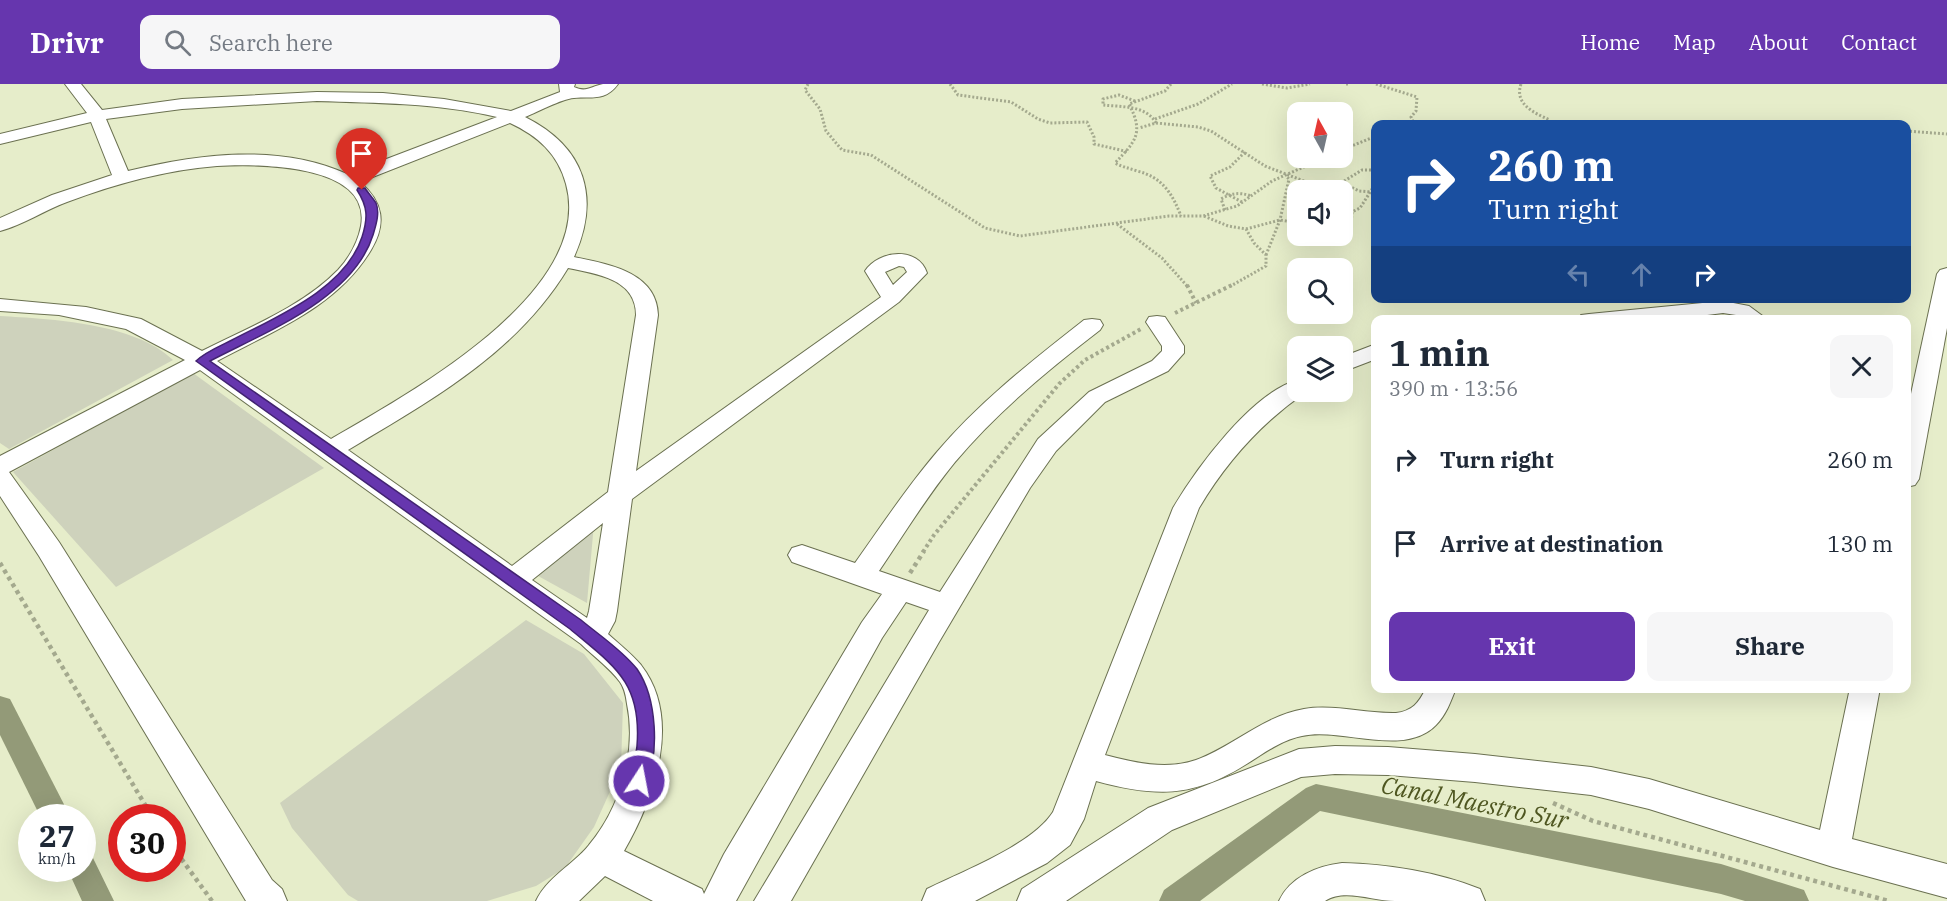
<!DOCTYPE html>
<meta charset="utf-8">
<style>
:root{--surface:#fff;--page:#f6f6f7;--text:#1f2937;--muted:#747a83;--accent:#6636ae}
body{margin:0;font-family:"IBM Plex Serif",serif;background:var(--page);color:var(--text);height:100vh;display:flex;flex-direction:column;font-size:22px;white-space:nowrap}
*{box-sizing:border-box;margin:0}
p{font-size:20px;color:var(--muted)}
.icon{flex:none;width:33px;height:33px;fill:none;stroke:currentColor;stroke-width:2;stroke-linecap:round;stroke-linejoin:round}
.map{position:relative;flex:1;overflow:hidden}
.side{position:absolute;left:1371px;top:231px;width:540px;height:378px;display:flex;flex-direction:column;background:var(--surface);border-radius:12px;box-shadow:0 6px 24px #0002}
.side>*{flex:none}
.top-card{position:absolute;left:1371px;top:36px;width:540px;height:183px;border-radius:12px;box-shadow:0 6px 24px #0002;background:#1a4fa0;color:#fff;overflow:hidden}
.needle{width:39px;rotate:352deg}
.buttons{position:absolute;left:1287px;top:18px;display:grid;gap:12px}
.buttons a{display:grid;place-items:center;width:66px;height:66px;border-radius:12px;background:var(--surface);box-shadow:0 6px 24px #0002;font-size:30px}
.speed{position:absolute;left:18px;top:720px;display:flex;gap:12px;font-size:30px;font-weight:700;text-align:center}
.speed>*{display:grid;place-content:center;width:78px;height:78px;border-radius:50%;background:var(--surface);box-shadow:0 6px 24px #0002;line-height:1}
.speed small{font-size:15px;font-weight:400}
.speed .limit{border:9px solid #d22;background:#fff;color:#111}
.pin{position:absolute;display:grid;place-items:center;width:51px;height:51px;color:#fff;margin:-62px -26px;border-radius:50% 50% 50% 0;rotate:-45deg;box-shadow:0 0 6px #0007}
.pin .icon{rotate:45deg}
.me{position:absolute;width:66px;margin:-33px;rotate:11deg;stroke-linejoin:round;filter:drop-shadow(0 0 4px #0008)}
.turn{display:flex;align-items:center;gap:21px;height:126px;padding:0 18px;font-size:27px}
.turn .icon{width:78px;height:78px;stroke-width:2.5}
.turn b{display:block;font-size:42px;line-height:51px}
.lanes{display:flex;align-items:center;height:57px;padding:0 18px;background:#0003;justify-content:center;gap:30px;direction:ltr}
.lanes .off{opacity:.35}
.round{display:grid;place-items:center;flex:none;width:63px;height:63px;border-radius:12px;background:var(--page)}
.head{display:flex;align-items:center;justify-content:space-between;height:102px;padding:0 18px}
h1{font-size:36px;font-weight:800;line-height:45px}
.button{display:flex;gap:12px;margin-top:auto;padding:12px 18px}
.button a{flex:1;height:69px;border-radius:12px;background:var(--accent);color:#fff;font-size:24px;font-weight:800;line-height:69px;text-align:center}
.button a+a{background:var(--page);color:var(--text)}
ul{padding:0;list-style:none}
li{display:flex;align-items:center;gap:18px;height:84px;padding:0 18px}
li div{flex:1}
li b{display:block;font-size:22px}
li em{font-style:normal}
header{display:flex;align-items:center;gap:36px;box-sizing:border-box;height:84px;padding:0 30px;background:var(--accent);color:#fff}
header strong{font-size:28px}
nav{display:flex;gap:33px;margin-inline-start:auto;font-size:21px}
.search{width:420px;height:54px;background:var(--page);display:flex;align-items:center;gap:15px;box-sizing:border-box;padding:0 21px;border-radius:12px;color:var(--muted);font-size:22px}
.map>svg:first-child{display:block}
.green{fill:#ced2bc}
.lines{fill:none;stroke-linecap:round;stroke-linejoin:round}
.canal{fill:#939a78;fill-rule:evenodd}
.street-casing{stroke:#6b7151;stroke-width:2}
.path-far2{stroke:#a4a98e;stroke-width:3;stroke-dasharray:2 2;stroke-linecap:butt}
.path-far1{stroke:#a4a98e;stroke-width:4;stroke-dasharray:3 3;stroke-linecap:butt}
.path{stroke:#a4a98e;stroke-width:4.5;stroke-dasharray:4 4;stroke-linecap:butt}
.street{fill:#fff;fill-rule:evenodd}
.route{fill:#6636ae;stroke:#422371;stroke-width:1.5}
.labels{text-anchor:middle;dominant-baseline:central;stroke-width:4.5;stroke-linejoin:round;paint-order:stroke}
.near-water-label{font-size:24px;font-style:italic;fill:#4e5620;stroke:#e6edca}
</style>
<header>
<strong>Drivr</strong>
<div class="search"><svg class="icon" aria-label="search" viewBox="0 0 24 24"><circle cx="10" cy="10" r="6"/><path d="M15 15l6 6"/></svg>Search here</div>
<nav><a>Home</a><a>Map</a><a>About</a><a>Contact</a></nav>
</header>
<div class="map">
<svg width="1947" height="817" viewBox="0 0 1947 817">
<rect width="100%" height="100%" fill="#e6edca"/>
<g class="green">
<path d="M0,232C51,235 135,239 173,276L9,365L0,359Z"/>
<polygon points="193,289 324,384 116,503 13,388"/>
<polygon points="594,439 587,519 531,488"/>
<polygon points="526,536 584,570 623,619 621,683 594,743 565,784 536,802 487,817 358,817 348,811 292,744 280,719"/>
</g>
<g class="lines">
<g class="canal">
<polygon points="0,612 10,615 71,734 41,734 0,651"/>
<polygon points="1316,700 1721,780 1804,806 1809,817 1745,817 1721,810 1320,727 1200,817 1159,817 1164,806 1306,704"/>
<polygon points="82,770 93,774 114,817 82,817 67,784 82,784"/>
</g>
<g class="street-casing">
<g id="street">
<path d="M65,0H81L102,26L182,15L317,8L383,9L444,15L511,27L560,8L559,0H575L574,3C586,9 592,2 603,0C607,0 613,0 618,0C605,18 592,12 574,14C561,15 538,28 525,33C585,63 601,113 574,173C608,180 657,188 658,231L636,387L881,213L865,187C879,166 918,162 927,189L899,218L632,415L617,527L615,537L608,550C619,560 632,570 641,581C683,635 654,715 624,767L702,805L704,810L724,770L862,538L882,510L792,478L788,471L792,464L802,461L855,479C882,441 907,403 937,368C980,317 1032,277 1084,236L1092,235L1100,236L1103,241L1100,246C1048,286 997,328 955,378C927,412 904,450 879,487L940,508L1038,355L1089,308L1152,277L1162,267V262L1146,238L1149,233L1157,232L1165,233L1184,262V269L1168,287L1105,318L1056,367L1030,404L939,558L791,817H754L929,526L906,518L882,554L736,817H653L605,792L579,817H536C547,793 573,781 589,761C620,724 637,668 627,620C626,613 625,605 620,598C610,584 593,572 581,560L200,286L9,388L59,458L272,796L282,805L287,817H246L39,472L0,412V372L185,276L126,245L59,231L0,227V215L86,223L141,235L202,267C247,244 302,223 338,186C349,174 358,158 361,142C372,79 257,80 217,82C165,86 115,100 67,118C45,126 23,141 0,147V134L52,111L112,91L91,38L0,60V50L87,29ZM317,17C377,19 438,19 497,33L347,90C279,59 198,70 128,87L106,35L182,25ZM510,39C538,52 558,70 566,100C596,209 406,311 331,355L217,277C273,247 337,223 371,166C387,139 383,118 360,98ZM899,182L904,183L907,188L893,201L885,188ZM568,184C597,190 636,195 636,231L608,408L512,482L348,366C430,317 517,269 568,184ZM603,439L589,527L587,534L532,496Z"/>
<polygon points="1947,184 1947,244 1919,395 1915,401 1906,403 1906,333 1937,190 1940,186"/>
<polygon points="1723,217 1749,222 1768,236 1743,236 1736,231 1723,229 1668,236 1579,236 1581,231 1589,230"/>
<polygon points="1376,260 1376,275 1342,288 1342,273"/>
<path d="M1298,296V308H1306C1261,339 1227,377 1199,424L1105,671C1135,679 1167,686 1196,676C1234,662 1263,632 1304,625C1334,620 1366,630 1396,629C1412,627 1419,619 1426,604H1456C1451,617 1446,631 1436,641C1404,674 1341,643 1302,652C1281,656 1263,670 1245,681C1192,714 1155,713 1096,697L1084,735L1070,761L1047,779L975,817H922L927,805C963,787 1032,761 1053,728L1173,424C1196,385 1252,308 1298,296Z"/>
<polygon points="1850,604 1880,604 1852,755 1947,780 1947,814 1833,783 1649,725 1591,711 1475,698 1388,691 1335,690 1301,693 1172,746 1066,817 1017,817 1022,805 1148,724 1299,665 1335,662 1388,663 1475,670 1591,683 1649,695 1820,746"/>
<path d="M1342,779C1387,780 1438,788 1480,805L1485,817C1455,817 1425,817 1395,817C1373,817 1344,804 1325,817H1279C1290,793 1317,782 1342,779Z"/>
</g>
</g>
<g class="path-far2">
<polyline points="808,0 805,6 820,25 826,47 842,66 871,71 985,144 1020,152 1169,132 1203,132 1237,122 1272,97 1324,74"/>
<polyline points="950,0 958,11 1011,18 1038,35 1050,39 1087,38 1094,53 1094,60 1129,68"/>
<path d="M1171,0L1165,7L1129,20C1144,49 1136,57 1115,79C1122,83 1129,84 1137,87C1162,93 1172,109 1181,132"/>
<polyline points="1262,0 1287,4 1310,0"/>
<polyline points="1346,0 1349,0"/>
<polyline points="1376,0 1417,13 1416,27 1411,33 1413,37 1403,40"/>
<path d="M1521,0C1514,20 1534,29 1550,36"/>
<path d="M1135,17L1119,11L1103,15V21C1121,23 1146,21 1156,39L1139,44"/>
<polyline points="1155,35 1198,20 1232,0"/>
<polyline points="1156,39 1198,43 1211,47 1265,82 1309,99 1336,102 1362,86 1376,86"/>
<polyline points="1906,47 1947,50"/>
<polyline points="1342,66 1376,52"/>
<polyline points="1345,100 1359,107 1371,108"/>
<polyline points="1242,118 1216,104 1210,92 1230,83 1245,68"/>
<path d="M1225,126L1221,115C1231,109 1240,108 1251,112"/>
<polyline points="1204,132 1228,142 1246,145 1254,159 1266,171 1266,182 1229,203"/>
<polyline points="1117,140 1162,174 1188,203"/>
<polyline points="1342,142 1351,141 1352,128 1360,124 1376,99"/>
<polyline points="1246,145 1280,136 1298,139"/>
<polyline points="1266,171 1280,136 1289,95 1287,93"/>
</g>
<g class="path-far1">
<polyline points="1187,201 1196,219"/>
<polyline points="1175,229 1232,201"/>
<polyline points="923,468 934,451 1059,300 1085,276 1141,245"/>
</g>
<g class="path">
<polyline points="0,479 153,734"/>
<polyline points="910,489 924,467"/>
<polyline points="1553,719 1593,737 1889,817"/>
<polyline points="172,762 212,817"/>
</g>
<use href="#street" class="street"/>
</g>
<path class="route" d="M358,104H365C368,109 373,114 376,119C380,129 376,141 373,151C353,215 265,248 210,277L581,536C599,551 622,566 637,585C657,614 660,670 645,702L639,704L633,702C627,690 636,674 637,662C642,598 614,582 570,545L196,277C205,268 220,262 232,256C276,233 345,205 362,153C368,134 368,123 357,106Z"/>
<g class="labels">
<g class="near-water-label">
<text transform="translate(1475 718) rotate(11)">Canal Maestro Sur</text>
</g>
</g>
</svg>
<div class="buttons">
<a><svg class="needle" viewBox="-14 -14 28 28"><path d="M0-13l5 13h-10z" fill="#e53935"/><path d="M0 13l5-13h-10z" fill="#747a83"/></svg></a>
<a><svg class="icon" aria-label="sound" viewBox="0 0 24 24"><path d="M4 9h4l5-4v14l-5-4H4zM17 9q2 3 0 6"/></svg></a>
<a><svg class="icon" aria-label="search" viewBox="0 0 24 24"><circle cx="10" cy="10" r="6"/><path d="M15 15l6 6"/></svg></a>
<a><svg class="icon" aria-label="layers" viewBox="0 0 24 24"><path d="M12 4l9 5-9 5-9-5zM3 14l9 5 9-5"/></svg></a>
</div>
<div class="speed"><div>27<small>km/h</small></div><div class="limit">30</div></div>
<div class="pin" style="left:362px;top:106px;background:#d93025"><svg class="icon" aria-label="arrive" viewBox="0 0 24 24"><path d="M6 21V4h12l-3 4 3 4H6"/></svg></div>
<svg class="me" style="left:639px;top:697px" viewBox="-20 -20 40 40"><circle r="17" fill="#6636ae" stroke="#fff" stroke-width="3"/><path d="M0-11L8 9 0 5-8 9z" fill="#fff"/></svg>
<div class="top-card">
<div class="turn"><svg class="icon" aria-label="right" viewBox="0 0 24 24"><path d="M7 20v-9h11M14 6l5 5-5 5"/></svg><div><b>260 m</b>Turn right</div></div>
<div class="lanes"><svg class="icon off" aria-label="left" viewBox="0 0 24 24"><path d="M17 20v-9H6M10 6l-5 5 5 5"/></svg><svg class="icon off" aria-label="ahead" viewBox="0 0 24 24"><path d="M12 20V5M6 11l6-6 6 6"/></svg><svg class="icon" aria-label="right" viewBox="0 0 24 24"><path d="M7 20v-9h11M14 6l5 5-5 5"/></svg></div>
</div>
<section class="side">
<div class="head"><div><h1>1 min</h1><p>390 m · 13:56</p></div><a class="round"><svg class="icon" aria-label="close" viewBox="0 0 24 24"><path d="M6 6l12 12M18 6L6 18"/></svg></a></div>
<ul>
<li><svg class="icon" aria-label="right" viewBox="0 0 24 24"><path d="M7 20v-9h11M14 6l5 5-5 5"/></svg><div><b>Turn right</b></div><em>260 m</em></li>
<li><svg class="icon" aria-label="arrive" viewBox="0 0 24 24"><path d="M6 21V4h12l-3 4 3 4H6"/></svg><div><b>Arrive at destination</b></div><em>130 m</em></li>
</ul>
<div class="button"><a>Exit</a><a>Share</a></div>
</section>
</div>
